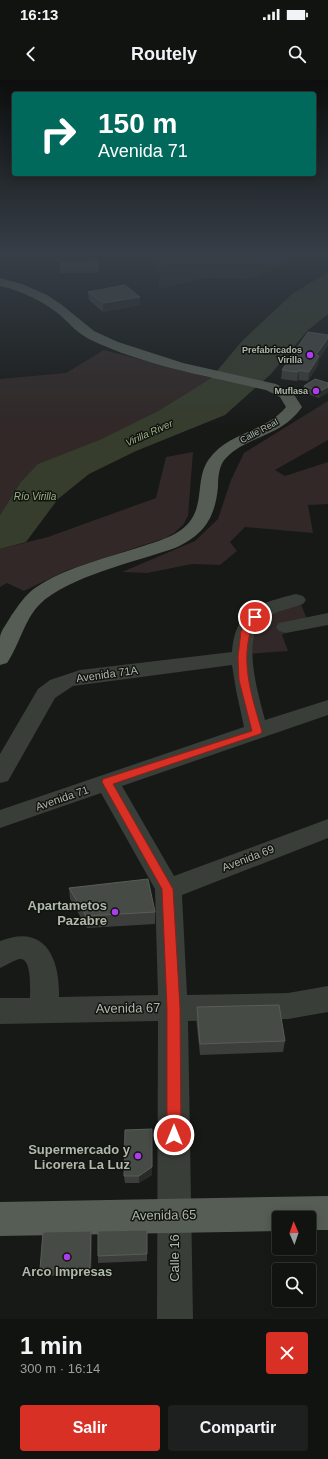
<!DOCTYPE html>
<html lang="es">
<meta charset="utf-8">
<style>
:root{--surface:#111311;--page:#1e201f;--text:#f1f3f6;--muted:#9c9e9f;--line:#303231;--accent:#d93025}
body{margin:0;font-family:Helvetica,sans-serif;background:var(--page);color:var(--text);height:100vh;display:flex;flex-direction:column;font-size:15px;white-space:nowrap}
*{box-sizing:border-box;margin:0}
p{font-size:13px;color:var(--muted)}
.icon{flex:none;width:22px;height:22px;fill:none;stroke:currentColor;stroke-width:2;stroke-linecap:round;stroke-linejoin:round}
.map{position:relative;height:1239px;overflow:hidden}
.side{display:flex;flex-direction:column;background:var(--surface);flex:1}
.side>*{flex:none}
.guide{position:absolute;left:12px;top:12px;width:304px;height:84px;border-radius:4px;box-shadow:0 2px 10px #0003,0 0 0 1px var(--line);background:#00695c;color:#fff;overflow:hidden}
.needle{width:26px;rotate:358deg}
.controls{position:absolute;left:272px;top:1131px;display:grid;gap:8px}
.controls a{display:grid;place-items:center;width:44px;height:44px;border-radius:4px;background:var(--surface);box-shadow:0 2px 10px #0003,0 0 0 1px var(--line);font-size:20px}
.pin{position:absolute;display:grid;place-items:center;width:34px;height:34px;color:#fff;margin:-17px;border:2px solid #fff;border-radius:50%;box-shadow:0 1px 4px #0007}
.me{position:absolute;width:44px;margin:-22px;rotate:0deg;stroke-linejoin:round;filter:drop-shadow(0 0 3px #0008)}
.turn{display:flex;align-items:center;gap:14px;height:84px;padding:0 20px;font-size:18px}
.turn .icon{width:52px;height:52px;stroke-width:2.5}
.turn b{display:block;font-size:28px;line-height:34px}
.round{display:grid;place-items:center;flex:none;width:42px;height:42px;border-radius:4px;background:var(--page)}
.overview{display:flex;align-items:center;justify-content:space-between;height:68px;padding:0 20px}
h1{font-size:24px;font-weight:800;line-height:30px}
.button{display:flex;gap:8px;margin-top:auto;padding:8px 20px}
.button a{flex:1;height:46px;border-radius:4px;background:var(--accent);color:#fff;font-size:16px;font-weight:800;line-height:46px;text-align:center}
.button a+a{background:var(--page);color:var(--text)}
.status{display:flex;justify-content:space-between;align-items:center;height:28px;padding:0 20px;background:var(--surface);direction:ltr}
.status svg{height:11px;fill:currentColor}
header{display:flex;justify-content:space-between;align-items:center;height:52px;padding:0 20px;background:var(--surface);font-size:18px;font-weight:800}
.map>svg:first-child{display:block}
.green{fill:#312827}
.water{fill:#363d2d}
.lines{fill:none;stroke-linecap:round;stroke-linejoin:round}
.minor{fill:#393e38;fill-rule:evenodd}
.major{fill:#565d54;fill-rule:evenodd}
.wall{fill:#3b3e3a}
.shaded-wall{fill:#272a27}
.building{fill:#474b46;stroke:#585d56}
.route{fill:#d93025;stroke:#8d1f18}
.poi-dot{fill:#ae3bed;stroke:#121412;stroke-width:1.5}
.labels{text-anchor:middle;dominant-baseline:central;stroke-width:3;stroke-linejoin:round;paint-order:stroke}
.far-poi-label{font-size:9px;font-weight:bold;fill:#afb9aa;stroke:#121412;text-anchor:end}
.far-street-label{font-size:9px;fill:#afb9aa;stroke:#121412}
.far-water-label{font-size:10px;font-style:italic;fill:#9db382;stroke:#121412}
.street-label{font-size:11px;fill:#afb9aa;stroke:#121412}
.near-poi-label{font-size:13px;font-weight:bold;fill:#afb9aa;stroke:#121412;text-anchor:end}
.near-street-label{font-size:13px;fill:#afb9aa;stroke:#121412}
</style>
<div class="status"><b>16:13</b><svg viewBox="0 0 49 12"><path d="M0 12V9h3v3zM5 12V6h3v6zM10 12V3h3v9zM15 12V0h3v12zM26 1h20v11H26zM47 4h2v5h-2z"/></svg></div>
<header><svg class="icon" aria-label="back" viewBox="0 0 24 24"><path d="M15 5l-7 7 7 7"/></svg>Routely<svg class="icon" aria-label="search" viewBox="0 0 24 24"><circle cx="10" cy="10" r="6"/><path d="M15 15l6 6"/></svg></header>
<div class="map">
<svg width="328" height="1239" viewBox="0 0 328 1239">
<rect width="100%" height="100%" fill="#171917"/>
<g class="green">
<polygon points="146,175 309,175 250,199 206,198 158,209 161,192"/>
<polygon points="104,270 211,298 158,331 20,403 0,435 0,299 66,293"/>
<polygon points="328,321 328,360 275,390 285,396 328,382 328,424 308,425 313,453 245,447 230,462 237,471 220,485 192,484 147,493 122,492 195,461 218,439 231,400 244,373"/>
<polygon points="193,372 188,436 183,445 174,453 165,458 65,491 24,511 7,503 0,507 0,469 48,457 156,418 166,377"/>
<polygon points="300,522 307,539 282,555 288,571 249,574 250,559 261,539"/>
</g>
<polygon class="water" points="328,192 328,234 307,251 271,294 225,335 136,371 89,394 58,419 26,462 0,469 0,435 20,403 38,384 102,359 158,331 211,298 242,261 292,214"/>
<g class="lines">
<g class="minor">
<path d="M296,514L303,516L306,520L303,524C290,529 274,531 263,540C241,558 259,617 265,640L328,620V635L122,706L174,796L328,739V758L182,815L187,915L288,913L328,906V932L288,939L188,941L193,1239H157L158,941L0,944V918H30C30,909 32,878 20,879C16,879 5,886 0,888V861C45,843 60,878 59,917L158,915L155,809L101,713L0,748V730L244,647L236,610L232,585L73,606L55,618L8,701L0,703V674L38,609L50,600L80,590L232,572C235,529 260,523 296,514Z"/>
<polygon points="328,533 328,545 286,553 279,551 276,547 279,543"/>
</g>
<g class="major">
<path d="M0,198L22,204L47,215L62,225L94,251L118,262L183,283L276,304L293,313L302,327C280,358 248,355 226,378C219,385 218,397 218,407C215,438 204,455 175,468C138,481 67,497 40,524C24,540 20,564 7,583L0,585C0,576 0,566 0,557C1,550 8,542 11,536C18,526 25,515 35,508C64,488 103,479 137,468C152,463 168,459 181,450C208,430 193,401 209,379C228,352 266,352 286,327L280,317L266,310C207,296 146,286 91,260C78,254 70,244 60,235C43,221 22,211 0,206Z"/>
<polygon points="328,1116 328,1150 309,1150 309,1138 279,1138 279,1151 0,1156 0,1122"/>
</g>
</g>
<g class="wall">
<polygon points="60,187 99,187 98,193 60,193"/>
<polygon points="88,212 140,217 140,225 103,232 89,220"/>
<polygon points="328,255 328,265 319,279 318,285 308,301 299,300 297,301 281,299 282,290"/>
<polygon points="328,303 319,318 303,312 304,306"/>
<polygon points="69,808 155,832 155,844 87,848 70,819"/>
<polygon points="197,927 285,961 283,972 200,975 196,938"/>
<polygon points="152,1095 139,1103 125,1103 124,1096"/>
<polygon points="147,1150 147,1181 98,1183 98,1176"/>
<polygon points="92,1158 91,1195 41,1196 40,1189"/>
</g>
<g class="shaded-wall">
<polygon points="140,217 140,225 103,232 103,223"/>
<polygon points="328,258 328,265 319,279 318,285 308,301 309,292 316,275"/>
<polygon points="299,290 299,300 297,301 298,292"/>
<polygon points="328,307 328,313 319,318 320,311"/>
<polygon points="152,1049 152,1095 139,1103 139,1096"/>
<polygon points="91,1151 92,1158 91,1195 90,1188"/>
</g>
<g class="building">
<polygon points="98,181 98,187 60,187 61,182"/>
<polygon points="125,205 140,217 103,223 88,212"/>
<polygon points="308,252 328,255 328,258 316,275 319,276 309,292 299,290 298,292 282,290"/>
<polygon points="315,299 328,303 328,307 320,311 304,306"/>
<polygon points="148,799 155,832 86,836 69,808"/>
<polygon points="279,925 285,961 200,964 197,927"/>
<polygon points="152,1049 152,1087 139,1096 124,1096 125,1050"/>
<polygon points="147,1150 147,1174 98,1176 98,1151"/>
<polygon points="91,1151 90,1188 40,1189 43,1152"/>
</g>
<linearGradient id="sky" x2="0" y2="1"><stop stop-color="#0d0e0d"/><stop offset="0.5" stop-color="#363e47"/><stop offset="1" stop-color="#363e47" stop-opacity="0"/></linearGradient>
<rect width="328" height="348" fill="url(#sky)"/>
<path class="route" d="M255,534L259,537C256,542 251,547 250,553C241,587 253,620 262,652L260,654L113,704L173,809L180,928L181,1055L179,1060L174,1062L169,1060L167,1055V928L162,809L102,702L103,699L252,651L239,600L238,577L241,551L252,535Z"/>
<g class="poi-dot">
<circle cx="310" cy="275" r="4"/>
<circle cx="316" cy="311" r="4"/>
<circle cx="115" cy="832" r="4"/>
<circle cx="138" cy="1076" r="4"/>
<circle cx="67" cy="1177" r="4"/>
</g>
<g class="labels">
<g class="far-poi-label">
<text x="302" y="270">Prefabricados<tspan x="302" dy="10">Virilla</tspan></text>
<text x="308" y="311">Muflasa</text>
</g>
<g class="far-street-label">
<text transform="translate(259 351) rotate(-28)">Calle Real</text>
</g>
<g class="far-water-label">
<text transform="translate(149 353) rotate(-24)">Virilla River</text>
<text x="35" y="416">Río Virilla</text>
</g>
<g class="street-label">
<text transform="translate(107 594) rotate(-8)">Avenida 71A</text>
<text transform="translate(62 718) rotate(-19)">Avenida 71</text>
<text transform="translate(248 778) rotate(-21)">Avenida 69</text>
</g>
<g class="near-poi-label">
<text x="107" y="825">Apartametos<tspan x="107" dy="15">Pazabre</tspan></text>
<text x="130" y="1069">Supermercado y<tspan x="130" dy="15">Licorera La Luz</tspan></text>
<text x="67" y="1191" text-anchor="middle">Arco Impresas</text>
</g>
<g class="near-street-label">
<text transform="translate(128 928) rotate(-1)">Avenida 67</text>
<text transform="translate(164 1135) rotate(-1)">Avenida 65</text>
<text transform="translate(174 1178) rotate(-90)">Calle 16</text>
</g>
</g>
</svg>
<div class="controls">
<a><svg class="needle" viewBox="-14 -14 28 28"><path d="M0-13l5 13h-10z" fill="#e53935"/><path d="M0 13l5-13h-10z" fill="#9c9e9f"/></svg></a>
<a><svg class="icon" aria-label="search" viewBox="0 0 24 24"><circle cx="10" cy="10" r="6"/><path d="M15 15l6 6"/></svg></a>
</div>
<div class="pin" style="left:255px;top:537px;background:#d93025"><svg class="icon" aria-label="arrive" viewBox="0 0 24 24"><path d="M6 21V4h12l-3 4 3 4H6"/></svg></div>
<svg class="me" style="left:174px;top:1055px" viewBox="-20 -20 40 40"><circle r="17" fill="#d93025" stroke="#fff" stroke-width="3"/><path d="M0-11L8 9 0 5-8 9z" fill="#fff"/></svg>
<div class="guide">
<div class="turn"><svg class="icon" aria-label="right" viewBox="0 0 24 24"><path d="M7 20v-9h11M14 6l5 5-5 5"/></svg><div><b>150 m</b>Avenida 71</div></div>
</div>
</div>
<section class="side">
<div class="overview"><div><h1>1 min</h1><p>300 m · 16:14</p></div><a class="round" style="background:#d93025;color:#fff"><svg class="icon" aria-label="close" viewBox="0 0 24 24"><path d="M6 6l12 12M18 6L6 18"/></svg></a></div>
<div class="button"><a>Salir</a><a>Compartir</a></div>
</section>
